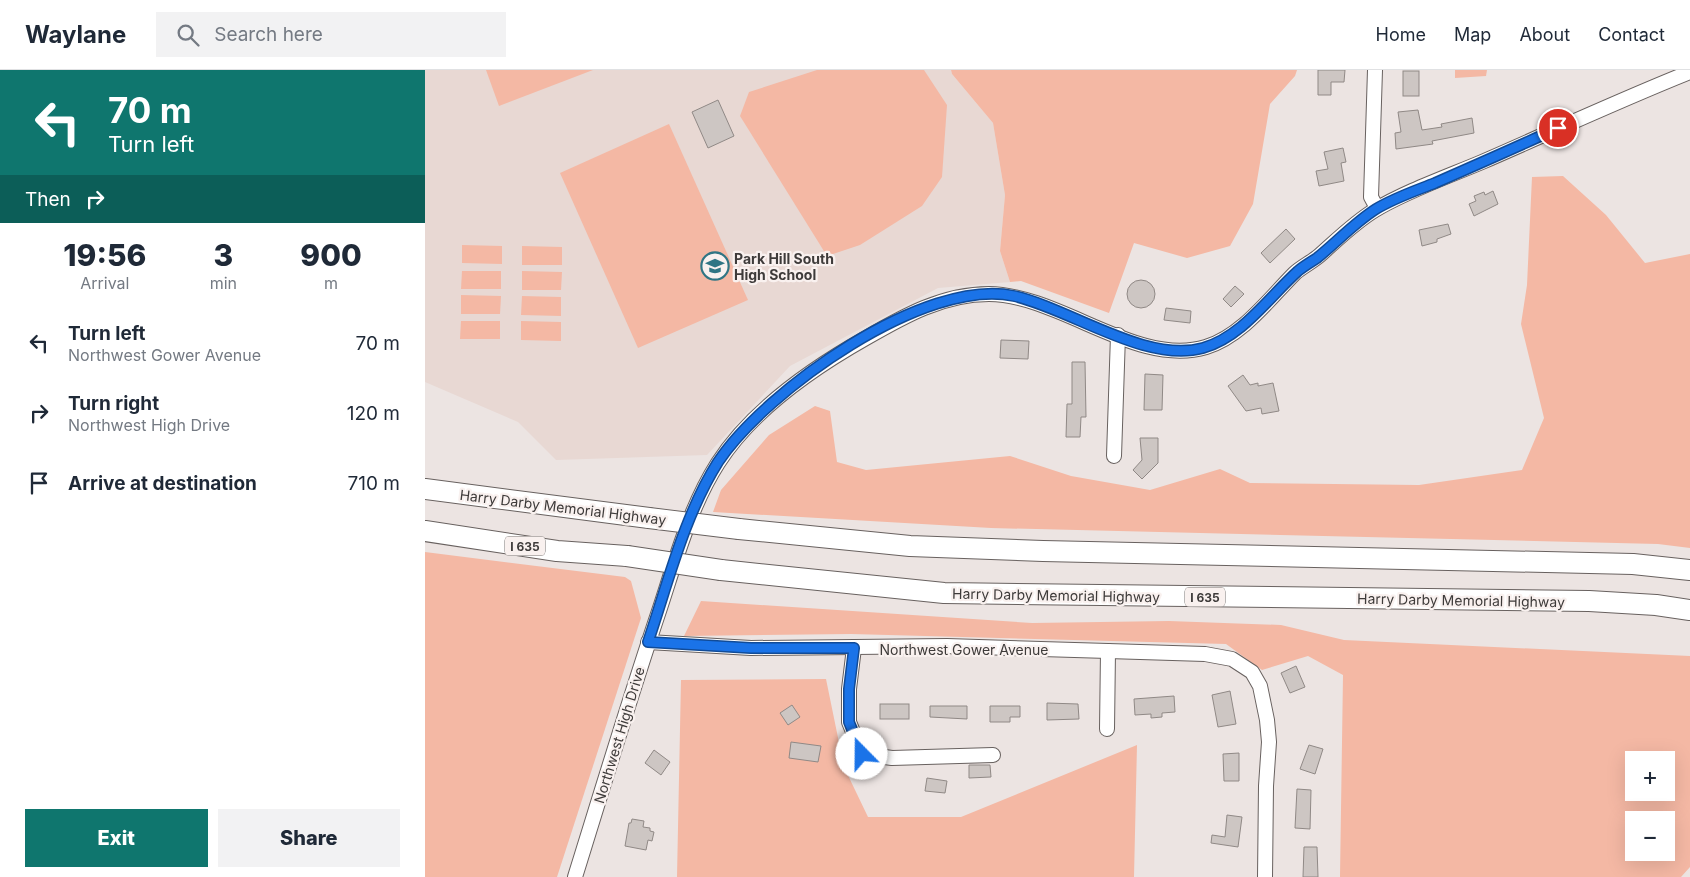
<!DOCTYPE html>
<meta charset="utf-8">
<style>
:root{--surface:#fff;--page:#f2f2f3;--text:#1f2937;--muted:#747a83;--line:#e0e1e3;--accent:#0f766e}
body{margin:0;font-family:Inter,sans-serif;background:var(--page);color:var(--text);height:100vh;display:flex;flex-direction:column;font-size:19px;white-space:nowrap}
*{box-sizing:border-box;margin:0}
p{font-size:16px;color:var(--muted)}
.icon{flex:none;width:28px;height:28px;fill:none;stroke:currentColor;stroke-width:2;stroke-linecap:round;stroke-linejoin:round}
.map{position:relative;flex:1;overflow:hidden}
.drawer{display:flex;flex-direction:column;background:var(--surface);width:425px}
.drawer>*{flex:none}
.guide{background:#0f766e;color:#fff;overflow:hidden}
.buttons{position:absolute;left:1200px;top:681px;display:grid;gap:10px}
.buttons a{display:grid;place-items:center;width:50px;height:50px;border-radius:0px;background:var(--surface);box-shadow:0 5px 20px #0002;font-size:25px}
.pin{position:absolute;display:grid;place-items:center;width:42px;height:42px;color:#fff;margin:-21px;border:2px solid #fff;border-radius:50%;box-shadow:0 1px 5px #0007}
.me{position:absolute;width:55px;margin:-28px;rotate:338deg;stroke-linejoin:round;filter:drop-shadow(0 0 4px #0008)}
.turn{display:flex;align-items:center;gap:18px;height:105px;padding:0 25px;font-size:22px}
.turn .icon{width:65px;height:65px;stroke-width:2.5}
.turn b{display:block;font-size:35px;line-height:42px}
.then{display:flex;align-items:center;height:48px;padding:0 25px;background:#0003;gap:10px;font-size:19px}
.eta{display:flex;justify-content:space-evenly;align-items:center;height:85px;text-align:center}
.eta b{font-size:30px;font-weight:800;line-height:35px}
.primary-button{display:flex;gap:10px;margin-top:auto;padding:10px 25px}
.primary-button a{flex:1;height:58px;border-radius:0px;background:var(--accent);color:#fff;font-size:20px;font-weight:800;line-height:58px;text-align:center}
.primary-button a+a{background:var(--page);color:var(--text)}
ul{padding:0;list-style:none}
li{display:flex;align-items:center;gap:15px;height:70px;padding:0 25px}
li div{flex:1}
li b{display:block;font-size:19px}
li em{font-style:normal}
header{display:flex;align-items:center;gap:30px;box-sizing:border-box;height:70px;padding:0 25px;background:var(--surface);border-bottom:1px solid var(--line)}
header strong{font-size:24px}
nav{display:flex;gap:28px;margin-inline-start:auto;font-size:18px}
.search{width:350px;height:45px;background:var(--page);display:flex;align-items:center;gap:12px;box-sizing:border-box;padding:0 18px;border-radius:0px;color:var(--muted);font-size:19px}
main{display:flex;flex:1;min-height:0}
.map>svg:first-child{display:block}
.built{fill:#e8d8d3}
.green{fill:#f4b8a4;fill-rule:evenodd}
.building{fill:#cdc6c3;stroke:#908986}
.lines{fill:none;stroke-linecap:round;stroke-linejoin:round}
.minor-casing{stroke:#68615f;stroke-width:16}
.highway-casing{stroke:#68615f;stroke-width:22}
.minor{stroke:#fff;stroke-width:14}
.highway{stroke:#fff;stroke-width:20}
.highway-bridge-casing{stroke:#68615f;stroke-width:22;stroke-linecap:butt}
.highway-bridge{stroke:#fff;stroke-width:20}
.route-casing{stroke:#114b97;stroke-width:12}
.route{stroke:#1a73e8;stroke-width:9}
.labels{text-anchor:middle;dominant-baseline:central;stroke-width:4.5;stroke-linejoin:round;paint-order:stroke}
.shield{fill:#f9f1ef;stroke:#767270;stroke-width:1}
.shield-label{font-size:12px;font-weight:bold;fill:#3e3b3a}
.poi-label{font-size:14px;font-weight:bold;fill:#3e3b3a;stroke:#f9f1ef;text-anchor:start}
.street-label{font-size:14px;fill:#3e3b3a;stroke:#f9f1ef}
</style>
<header>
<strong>Waylane</strong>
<div class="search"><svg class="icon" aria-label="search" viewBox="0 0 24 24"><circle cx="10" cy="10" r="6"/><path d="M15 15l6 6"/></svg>Search here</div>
<nav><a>Home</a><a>Map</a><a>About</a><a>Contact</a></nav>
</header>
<main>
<section class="drawer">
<div class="guide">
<div class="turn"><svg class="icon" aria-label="left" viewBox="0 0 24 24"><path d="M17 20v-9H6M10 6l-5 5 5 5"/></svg><div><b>70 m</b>Turn left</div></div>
<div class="then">Then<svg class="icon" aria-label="right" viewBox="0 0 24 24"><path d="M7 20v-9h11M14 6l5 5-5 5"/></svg></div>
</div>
<div class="eta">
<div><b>19:56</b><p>Arrival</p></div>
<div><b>3</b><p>min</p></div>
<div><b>900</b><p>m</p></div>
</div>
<ul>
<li><svg class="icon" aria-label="left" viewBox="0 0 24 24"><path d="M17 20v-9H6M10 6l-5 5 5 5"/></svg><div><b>Turn left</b><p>Northwest Gower Avenue</p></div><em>70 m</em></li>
<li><svg class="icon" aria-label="right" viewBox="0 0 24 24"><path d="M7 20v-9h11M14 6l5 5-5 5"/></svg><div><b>Turn right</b><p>Northwest High Drive</p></div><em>120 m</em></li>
<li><svg class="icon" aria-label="arrive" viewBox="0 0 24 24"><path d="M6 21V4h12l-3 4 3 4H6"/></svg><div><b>Arrive at destination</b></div><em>710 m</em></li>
</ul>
<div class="primary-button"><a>Exit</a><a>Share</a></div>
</section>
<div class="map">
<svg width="1265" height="807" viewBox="0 0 1265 807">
<rect width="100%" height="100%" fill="#ece4e2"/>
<polygon class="built" points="0,0 526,0 527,4 568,53 580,125 575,181 585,212 513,218 365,296 282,385 131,390 93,352 0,312"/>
<g class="green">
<polygon points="61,0 168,0 74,36"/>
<polygon points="392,0 499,0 522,35 517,107 497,136 435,175 402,186 315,46 324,22"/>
<polygon points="526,0 872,0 870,6 845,34 828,134 805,176 762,188 709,173 684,243 596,211 585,212 575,181 580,125 568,53 527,4"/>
<polygon points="1030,0 1062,0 1061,6 1030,8"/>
<polygon points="244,54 323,230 213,278 135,103"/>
<polygon points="1138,106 1181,145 1220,193 1265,184 1265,478 1233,474 566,458 288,442 296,420 344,365 390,336 405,341 412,392 441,400 585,386 646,406 725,420 795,399 825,413 994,415 1097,400 1119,348 1096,254 1102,215 1107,107"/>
<polygon points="37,175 77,176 77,194 37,193"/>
<polygon points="97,176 137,177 137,195 97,195"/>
<polygon points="37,201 76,201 76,219 36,219"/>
<polygon points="97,201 137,202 136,220 97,220"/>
<polygon points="36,225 76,226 75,244 36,244"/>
<polygon points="97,226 136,227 136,246 96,245"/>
<polygon points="36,251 75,251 75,269 35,269"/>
<polygon points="96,251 136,252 136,271 96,270"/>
<polygon points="0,482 200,507 206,511 216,548 132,807 0,807"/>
<path d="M276,531L607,553L744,551L856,555L919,570L1265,586V797L1256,807H915L918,605L883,586L837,600L801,574L426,564L259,566ZM1209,690H1241V722H1209ZM1209,750H1241V782H1209Z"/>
<polygon points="401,609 419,697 443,747 536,747 712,675 709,807 252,807 256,610"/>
</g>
<g class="building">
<polygon points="893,0 920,0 919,12 906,12 906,25 893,25"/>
<rect x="978" y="1" width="16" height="25"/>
<polygon points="293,30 309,66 283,78 267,42"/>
<polygon points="993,40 997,60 1017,57 1016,54 1047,48 1049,63 1007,71 1008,74 971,79 970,63 976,62 973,42"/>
<polygon points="918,78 921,92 916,93 919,111 894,116 891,101 903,99 899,82"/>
<polygon points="1068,121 1073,134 1049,146 1044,134 1051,131 1049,126 1059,122 1060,125"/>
<polygon points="1023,154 1026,164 1012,169 1012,172 997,176 994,160"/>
<polygon points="861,159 870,169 845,193 836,183"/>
<circle cx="716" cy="224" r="14"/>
<polygon points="810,216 819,224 806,237 798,229"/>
<polygon points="741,238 766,241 765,253 739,250"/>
<polygon points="576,270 604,271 603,289 575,288"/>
<polygon points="647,292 660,292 661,347 656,347 655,367 641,367 642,334 647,334"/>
<polygon points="720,304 738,305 737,340 719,340"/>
<polygon points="818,305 825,315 833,313 833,316 848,313 854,341 837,344 836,338 821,341 803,316"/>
<polygon points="715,368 733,368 733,393 717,409 708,400 717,390"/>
<polygon points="871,596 880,617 865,623 856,603"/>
<polygon points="805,621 811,654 793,657 787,625"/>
<polygon points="749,626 750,642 737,643 737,647 726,648 726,644 710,645 709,629"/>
<polygon points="622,633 653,634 654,649 622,650"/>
<rect x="455" y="634" width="29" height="15"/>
<polygon points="367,635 375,647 363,655 355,643"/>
<polygon points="505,636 542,636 542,649 505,647"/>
<polygon points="565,636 595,636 595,647 585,647 585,652 565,652"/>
<polygon points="366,672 396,676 393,692 364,688"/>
<polygon points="884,675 898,679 890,704 875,699"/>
<polygon points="229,680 245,692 236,705 220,693"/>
<polygon points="814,683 814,711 799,711 798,684"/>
<polygon points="544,695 565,695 566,707 544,708"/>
<polygon points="502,708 522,711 520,723 500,721"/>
<polygon points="872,719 886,720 885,759 870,758"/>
<polygon points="802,745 817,747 813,777 786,773 787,765 800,767"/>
<polygon points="207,749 219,751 218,757 225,758 225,761 229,762 227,771 223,770 221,780 200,776 204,753 206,753"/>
<polygon points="879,777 892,777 893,807 878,807"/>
</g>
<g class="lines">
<g class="minor-casing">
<g id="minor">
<polyline points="950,0 946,127 952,138"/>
<polyline points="689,386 693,265"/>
<polyline points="223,572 326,578 522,576 683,581 780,584 807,589 827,602 835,616 842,650 844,672 841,716 840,807"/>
<polyline points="429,578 424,619 424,652 437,684 467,688 568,685"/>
<polyline points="682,659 683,581"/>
<path d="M150,807C178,717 205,627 235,538C251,489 265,437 293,393C327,340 386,299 441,268C479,246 518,224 564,224C636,225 712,298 781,277C817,266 844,229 870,203C878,196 887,192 895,185C913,169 930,152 950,140C979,122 1024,106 1057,92C1126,62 1195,30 1265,2"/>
</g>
</g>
<g class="highway-casing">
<g id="highway">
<polyline points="0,419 224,448"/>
<polyline points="314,459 485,476 618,481 1208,494 1265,500"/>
<polyline points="0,461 132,481 202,486"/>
<polyline points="296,500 519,523 1164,531 1231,535 1265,540"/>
</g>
</g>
<use href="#minor" class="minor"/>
<use href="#highway" class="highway"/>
<g class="highway-bridge-casing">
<g id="highway-bridge">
<polyline points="224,448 314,459"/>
<polyline points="202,486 296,500"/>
</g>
</g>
<use href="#highway-bridge" class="highway-bridge"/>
</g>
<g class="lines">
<g class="route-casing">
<path id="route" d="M437,684L424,652V619L429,578H326L223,572C243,513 259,446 293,392C340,321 501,206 589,226C646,239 721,294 778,278C817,267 844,227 873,201C879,196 886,192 892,188C912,172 929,153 951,139C969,128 990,121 1010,113C1051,95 1092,77 1133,58"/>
</g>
<use href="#route" class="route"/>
</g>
<defs>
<g id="school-ring" transform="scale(1.4375)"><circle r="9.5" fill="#f9f1ef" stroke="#307584" stroke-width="1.5"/><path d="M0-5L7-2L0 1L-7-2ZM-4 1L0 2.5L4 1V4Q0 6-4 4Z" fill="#307584"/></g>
</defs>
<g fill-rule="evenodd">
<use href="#school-ring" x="290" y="196"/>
</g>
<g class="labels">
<g class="shield">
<rect x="80" y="466.5" width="40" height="19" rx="4"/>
<rect x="760" y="517.5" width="40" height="19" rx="4"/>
</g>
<g class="shield-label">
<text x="100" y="476">I 635</text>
<text x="780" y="527">I 635</text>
</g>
<g class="poi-label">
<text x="309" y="188">Park Hill South<tspan x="309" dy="16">High School</tspan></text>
</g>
<g class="street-label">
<text transform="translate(138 437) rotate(7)">Harry Darby Memorial Highway</text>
<text transform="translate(631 525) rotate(1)">Harry Darby Memorial Highway</text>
<text transform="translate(1036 530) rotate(1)">Harry Darby Memorial Highway</text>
<text x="539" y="579">Northwest Gower Avenue</text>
<text transform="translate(194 665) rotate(-73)">Northwest High Drive</text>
</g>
</g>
</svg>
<div class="buttons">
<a>+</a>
<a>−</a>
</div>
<div class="pin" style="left:1133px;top:58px;background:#d93025"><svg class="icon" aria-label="arrive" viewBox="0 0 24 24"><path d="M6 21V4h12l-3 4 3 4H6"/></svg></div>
<svg class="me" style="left:437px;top:684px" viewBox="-20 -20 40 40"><circle r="19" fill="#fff"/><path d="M0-13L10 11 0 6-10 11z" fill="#1a73e8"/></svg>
</div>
</main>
